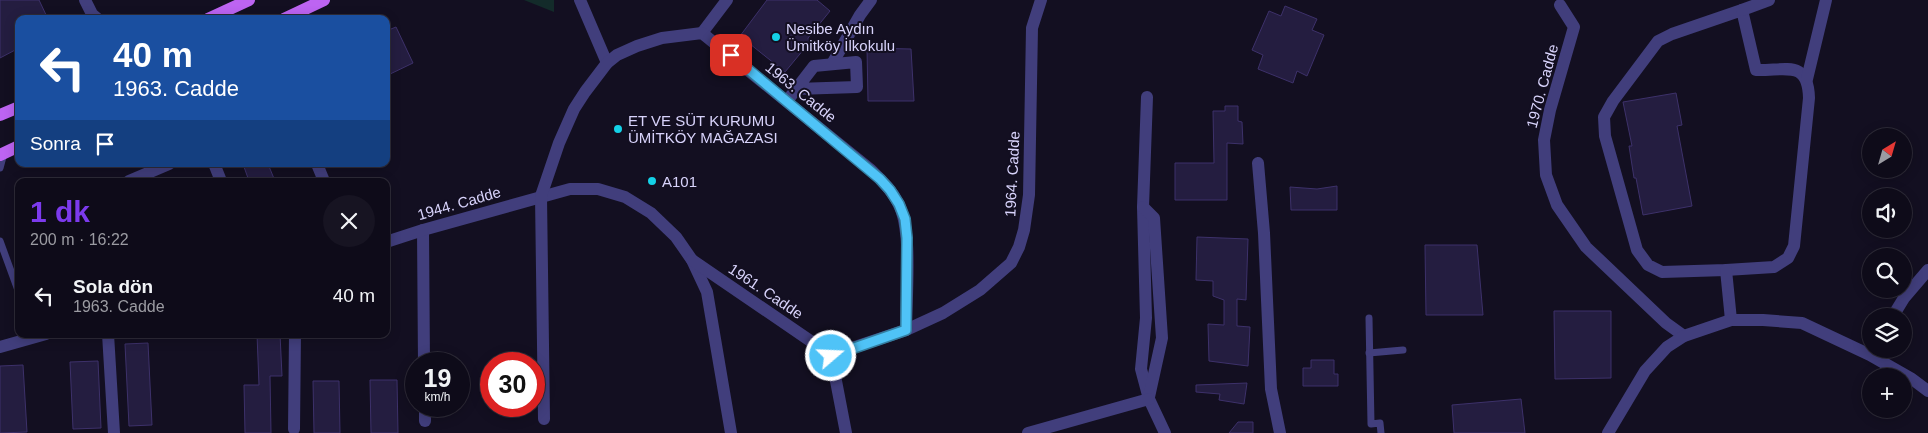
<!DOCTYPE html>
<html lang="tr">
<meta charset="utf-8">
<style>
:root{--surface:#0e0b19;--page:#171422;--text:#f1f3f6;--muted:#9b9ba2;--line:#2e2b38;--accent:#7c3aed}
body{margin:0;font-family:Helvetica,sans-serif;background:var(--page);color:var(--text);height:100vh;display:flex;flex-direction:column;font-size:19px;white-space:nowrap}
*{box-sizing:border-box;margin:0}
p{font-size:16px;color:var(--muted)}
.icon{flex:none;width:28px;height:28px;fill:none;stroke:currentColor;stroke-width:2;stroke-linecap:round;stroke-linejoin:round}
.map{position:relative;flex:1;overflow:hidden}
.panel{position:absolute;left:15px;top:178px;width:375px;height:160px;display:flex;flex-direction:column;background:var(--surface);border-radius:10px;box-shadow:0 2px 12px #0003,0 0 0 1px var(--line)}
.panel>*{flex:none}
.hud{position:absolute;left:15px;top:15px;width:375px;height:152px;border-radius:10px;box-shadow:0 2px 12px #0003,0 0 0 1px var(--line);background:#1a4fa0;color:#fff;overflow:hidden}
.needle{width:32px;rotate:37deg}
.buttons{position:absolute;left:1862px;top:128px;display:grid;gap:10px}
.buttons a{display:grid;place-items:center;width:50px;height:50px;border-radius:50%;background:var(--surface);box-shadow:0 2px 12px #0003,0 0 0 1px var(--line);font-size:25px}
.speed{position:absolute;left:405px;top:352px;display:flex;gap:10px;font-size:25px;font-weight:700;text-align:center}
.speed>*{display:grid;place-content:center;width:65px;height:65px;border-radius:50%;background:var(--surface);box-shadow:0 2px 12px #0003,0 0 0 1px var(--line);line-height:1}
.speed small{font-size:12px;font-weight:400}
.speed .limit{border:8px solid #d22;background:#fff;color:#111}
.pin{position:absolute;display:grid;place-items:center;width:42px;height:42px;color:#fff;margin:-21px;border-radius:10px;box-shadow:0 2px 8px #0006}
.me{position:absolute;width:55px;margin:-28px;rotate:71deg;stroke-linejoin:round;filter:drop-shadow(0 0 4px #0008)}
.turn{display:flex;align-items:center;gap:18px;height:105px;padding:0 15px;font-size:22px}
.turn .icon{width:65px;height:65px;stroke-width:2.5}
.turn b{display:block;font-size:35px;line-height:42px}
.then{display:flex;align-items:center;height:48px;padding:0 15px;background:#0003;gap:10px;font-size:19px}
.round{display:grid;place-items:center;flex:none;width:52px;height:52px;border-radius:26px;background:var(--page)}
.headline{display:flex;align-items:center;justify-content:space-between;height:85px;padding:0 15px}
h1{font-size:30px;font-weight:800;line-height:38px;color:var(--accent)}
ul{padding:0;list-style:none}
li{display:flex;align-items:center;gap:15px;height:65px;padding:0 15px}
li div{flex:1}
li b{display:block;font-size:19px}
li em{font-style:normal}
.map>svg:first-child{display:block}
.green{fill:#132b2a}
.building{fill:#241d40;stroke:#3d316a}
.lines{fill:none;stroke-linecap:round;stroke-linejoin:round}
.service{stroke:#413e7c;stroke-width:7}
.minor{stroke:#413e7c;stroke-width:12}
.primary{stroke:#bd64f2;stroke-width:12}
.route-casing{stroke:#337fa1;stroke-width:12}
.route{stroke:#4fc3f7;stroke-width:9}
.poi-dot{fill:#14d1e7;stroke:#130f21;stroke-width:2}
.labels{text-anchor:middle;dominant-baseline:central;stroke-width:4;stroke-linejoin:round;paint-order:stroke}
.poi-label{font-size:15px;fill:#d8d3fb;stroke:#130f21;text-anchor:start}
.street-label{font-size:15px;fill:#d8d3fb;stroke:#130f21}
</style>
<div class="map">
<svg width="1928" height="433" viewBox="0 0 1928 433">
<rect width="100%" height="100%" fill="#130f21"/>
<polygon class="green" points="524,0 554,0 554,12"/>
<g class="building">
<polygon points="0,0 39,0 48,19 19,19 19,48 0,58"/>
<polygon points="767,0 817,0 830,11 808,38 809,43 785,72 740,36"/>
<polygon points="1285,6 1317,19 1312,30 1324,35 1307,76 1297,71 1293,83 1258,69 1263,55 1252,50 1269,11 1281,16"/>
<polygon points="396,27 413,63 386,76 386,31"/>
<polygon points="867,48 911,49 914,101 868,101"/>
<polygon points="1676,93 1682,125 1677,126 1692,206 1643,215 1636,178 1634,178 1629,146 1632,146 1623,102"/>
<polygon points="1225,106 1238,106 1238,121 1242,122 1243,144 1227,143 1227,200 1175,200 1175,163 1214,163 1213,111 1225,111"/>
<polygon points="243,164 268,164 275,181 249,181"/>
<polygon points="1337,186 1337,210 1291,210 1290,187 1317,189"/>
<polygon points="1197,237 1248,239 1246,300 1237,299 1237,326 1250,327 1248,366 1209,361 1208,324 1224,325 1224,300 1213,296 1213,281 1196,280"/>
<polygon points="1425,245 1477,245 1483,315 1426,315"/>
<polygon points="1554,311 1611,311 1611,378 1555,379"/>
<polygon points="257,334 280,334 282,376 270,376 271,433 245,433 244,385 259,385"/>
<polygon points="148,343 152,425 129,426 125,344"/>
<polygon points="1311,360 1334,360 1334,374 1338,374 1338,386 1303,386 1303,368 1311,368"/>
<polygon points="98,361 101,428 73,429 70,362"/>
<polygon points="23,365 27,432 0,433 0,366"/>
<polygon points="370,380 397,380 398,433 371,433"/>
<polygon points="313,381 339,381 340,433 314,433"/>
<polygon points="1247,383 1244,404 1219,400 1220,394 1196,392 1196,385"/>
<polygon points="1521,399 1525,433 1454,433 1452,405"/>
<polygon points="1238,422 1253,422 1253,433 1229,433"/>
</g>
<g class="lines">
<g class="service">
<polyline points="0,168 4,153"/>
<polyline points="0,241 19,293"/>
<polyline points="1369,318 1371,424 1380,423 1381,433"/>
<polyline points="1369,353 1403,350"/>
</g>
<g class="minor">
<polyline points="85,0 92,14 98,19"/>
<polyline points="580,0 607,63"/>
<polyline points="1560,5 1574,27 1550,110 1544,140 1546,175 1557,205 1586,247 1666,323 1684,336"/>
<path d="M1742,10L1756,70C1785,71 1808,59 1809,98L1794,246L1788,258L1774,267L1726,270L1662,272L1648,265L1637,250L1605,136L1604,117L1613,101L1658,41L1672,34Z"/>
<polyline points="1742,10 1769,0"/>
<polyline points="702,33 727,0"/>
<polyline points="832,64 860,15 871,0"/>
<polyline points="1807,79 1826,0"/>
<polyline points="1147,97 1143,207 1146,318 1141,369 1149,399 1165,433"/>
<polyline points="787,101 814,66 856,62 857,87 796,89"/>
<polyline points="1258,163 1264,233 1271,389 1280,433"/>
<polyline points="317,164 324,181"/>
<polyline points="215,166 221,181"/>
<polyline points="129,181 169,164"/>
<polyline points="1143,207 1154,218 1162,338 1149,397"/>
<polyline points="423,230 424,364"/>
<polyline points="386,242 423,230 570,189 598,189 625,197 651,213 676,237 692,260 707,292 731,433"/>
<polyline points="692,260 831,355 846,433"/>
<polyline points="1726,270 1731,320"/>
<polyline points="1893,316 1904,298 1928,270"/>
<polyline points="108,334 114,433"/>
<polyline points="0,347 46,334"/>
<polyline points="831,355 906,330 943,313 980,290 1011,263 1019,247 1024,230 1029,195 1032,28 1041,0"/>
<polyline points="425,406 425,421"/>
<path d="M544,419L541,196L559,143L574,109L585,92L607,63L617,55L637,46L662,38L702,33L871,170C881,180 892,190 898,203C913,229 906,298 906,330"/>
<polyline points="294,429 295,334"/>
<polyline points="1028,433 1149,399"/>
<polyline points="1608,433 1645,371 1667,347 1684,336 1731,320 1763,320 1802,323 1870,355 1912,379 1928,391"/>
</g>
<g class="primary">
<polyline points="208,19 249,0"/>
<polyline points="284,19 324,0"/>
<polyline points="0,115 19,107"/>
<polyline points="0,155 19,146"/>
</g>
</g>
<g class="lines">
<g class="route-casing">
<polyline id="route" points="731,55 880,179 890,190 899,204 905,219 907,238 906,330 831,356"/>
</g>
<use href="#route" class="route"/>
</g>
<g class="poi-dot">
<circle cx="776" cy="37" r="5"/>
<circle cx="618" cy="129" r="5"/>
<circle cx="652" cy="181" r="5"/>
</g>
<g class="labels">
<g class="poi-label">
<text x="786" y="28">Nesibe Aydın<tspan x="786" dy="17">Ümitköy İlkokulu</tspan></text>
<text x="628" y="120">ET VE SÜT KURUMU<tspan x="628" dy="17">ÜMİTKÖY MAĞAZASI</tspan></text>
<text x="662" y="181">A101</text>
</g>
<g class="street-label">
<text transform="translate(1542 86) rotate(-75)">1970. Cadde</text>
<text transform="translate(801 92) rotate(39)">1963. Cadde</text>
<text transform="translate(1012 174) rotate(-87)">1964. Cadde</text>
<text transform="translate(459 203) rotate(-16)">1944. Cadde</text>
<text transform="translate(766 291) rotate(34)">1961. Cadde</text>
</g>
</g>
</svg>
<div class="buttons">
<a><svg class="needle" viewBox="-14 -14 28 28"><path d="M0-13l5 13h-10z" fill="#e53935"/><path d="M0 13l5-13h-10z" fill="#9b9ba2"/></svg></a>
<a><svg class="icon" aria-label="sound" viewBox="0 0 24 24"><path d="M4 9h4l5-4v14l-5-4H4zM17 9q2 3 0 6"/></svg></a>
<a><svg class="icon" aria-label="search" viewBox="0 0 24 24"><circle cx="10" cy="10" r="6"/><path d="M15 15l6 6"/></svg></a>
<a><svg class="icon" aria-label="layers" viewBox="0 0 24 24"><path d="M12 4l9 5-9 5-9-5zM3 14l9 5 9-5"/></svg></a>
<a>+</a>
</div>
<div class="speed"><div>19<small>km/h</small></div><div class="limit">30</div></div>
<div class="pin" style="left:731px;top:55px;background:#d93025"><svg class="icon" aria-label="arrive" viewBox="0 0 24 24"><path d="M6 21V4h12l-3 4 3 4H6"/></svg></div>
<svg class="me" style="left:831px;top:356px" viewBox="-20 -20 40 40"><circle r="17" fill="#4fc3f7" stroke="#fff" stroke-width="3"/><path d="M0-11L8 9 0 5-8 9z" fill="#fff"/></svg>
<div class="hud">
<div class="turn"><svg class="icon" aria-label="left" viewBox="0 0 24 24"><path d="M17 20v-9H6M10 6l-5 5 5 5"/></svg><div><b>40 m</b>1963. Cadde</div></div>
<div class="then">Sonra<svg class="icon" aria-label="arrive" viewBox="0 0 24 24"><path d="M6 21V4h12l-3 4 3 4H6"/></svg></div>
</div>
<section class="panel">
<div class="headline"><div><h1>1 dk</h1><p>200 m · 16:22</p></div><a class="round"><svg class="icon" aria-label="close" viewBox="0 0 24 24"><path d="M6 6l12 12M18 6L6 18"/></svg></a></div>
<ul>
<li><svg class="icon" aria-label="left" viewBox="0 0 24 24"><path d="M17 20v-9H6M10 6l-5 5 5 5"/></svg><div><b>Sola dön</b><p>1963. Cadde</p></div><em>40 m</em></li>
</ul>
</section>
</div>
